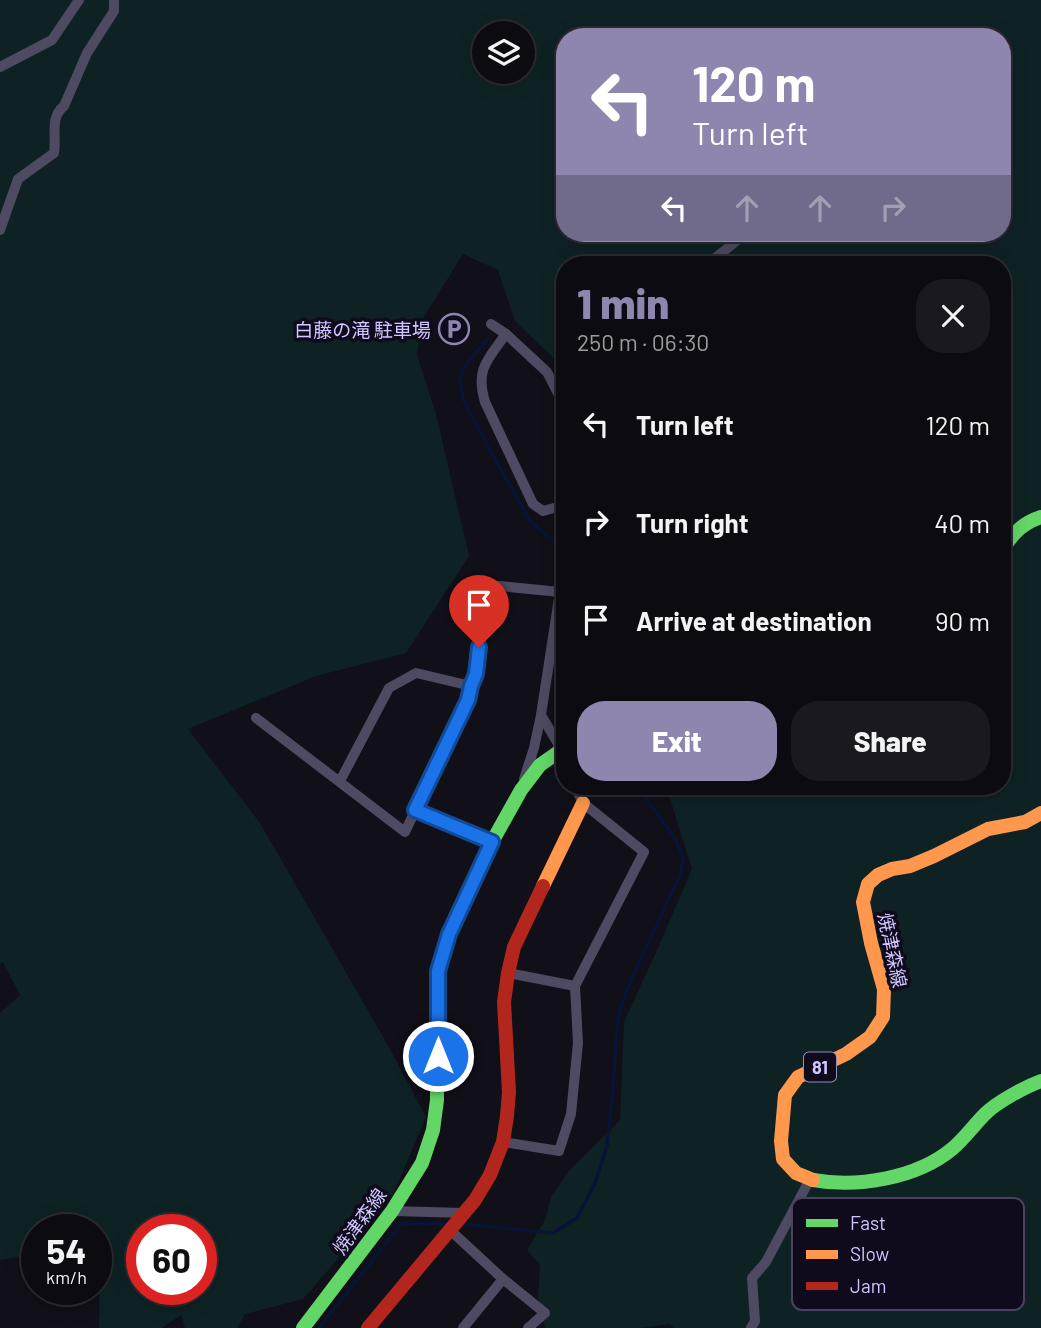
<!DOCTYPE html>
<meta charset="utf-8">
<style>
:root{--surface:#0d0b12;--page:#1b1920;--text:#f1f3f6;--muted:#9a9b9f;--line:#2d2b32;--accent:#8e86ae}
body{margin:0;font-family:Barlow,"Noto Sans JP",sans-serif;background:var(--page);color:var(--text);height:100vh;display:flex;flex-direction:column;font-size:26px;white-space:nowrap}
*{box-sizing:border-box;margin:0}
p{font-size:23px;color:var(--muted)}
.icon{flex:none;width:38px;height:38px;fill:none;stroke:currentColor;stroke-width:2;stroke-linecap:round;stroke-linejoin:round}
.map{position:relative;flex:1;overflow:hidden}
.side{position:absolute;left:556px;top:256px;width:455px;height:539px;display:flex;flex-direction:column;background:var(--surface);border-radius:28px;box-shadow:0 4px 18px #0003,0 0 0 2px var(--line)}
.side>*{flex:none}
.guide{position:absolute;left:556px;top:28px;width:455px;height:214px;border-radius:28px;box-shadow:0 4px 18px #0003,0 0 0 2px var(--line);background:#8e86ae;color:#fff;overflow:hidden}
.buttons{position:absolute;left:472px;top:21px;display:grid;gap:14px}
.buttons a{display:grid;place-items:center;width:63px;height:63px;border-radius:50%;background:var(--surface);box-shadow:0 4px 18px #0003,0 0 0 2px var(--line);font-size:35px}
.speed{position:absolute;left:21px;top:1214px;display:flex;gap:14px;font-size:35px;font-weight:700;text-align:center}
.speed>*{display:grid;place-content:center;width:91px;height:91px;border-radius:50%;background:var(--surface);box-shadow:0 4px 18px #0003,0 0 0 2px var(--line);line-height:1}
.speed small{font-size:18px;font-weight:400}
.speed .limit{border:10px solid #d22;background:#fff;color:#111}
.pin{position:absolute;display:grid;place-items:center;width:60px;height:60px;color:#fff;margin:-72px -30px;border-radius:50% 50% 50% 0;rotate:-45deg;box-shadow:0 0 7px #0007}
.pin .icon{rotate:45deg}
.me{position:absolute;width:77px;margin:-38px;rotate:0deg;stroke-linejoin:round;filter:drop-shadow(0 0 5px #0008)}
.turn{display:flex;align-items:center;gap:24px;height:147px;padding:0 21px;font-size:32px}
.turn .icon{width:91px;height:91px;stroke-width:2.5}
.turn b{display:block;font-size:49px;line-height:60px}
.lanes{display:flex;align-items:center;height:66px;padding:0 21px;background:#0003;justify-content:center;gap:35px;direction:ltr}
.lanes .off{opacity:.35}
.round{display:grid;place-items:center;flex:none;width:74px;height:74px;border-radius:28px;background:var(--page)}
.head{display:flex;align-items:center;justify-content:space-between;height:119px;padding:0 21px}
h1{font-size:42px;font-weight:800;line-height:52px;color:var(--accent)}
.action{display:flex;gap:14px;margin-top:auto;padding:14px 21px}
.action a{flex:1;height:80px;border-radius:28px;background:var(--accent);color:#fff;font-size:28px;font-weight:800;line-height:80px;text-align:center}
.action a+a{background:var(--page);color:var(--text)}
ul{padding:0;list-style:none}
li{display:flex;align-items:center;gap:21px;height:98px;padding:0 21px}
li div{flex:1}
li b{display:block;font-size:26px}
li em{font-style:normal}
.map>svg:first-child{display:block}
.green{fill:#0e2224;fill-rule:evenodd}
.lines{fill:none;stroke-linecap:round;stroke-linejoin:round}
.stream{stroke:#081436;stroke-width:3.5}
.street{stroke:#4d4a61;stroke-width:10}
.fast{stroke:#63d668;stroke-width:14}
.slow{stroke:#ff974d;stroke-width:14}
.jam{stroke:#b3261e;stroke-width:14}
.route-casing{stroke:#114b97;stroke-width:18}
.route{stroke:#1a73e8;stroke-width:12}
.labels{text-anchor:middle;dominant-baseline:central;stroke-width:7;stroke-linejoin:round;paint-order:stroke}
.shield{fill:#0f0b1c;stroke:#978ebb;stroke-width:2}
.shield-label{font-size:18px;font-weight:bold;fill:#d1c6ff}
.poi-label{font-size:19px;fill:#d1c6ff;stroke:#0f0b1c;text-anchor:end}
.street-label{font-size:19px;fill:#d1c6ff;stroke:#0f0b1c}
.key{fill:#0f0b1c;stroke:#494360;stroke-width:2}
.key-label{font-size:19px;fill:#d1c6ff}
</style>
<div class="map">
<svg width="1041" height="1328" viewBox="0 0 1041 1328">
<rect width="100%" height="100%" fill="#110f18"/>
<path class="green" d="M0,0H1041V1328H674L670,1324L641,1328H545L538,1298L540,1265L527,1250L545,1220L551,1197L569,1171L620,1120L624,1022L658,948L692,869L666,786H1003V264H565V369L515,321L498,270L463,254L424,317L417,355L436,414L469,556L406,653L316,676L188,729L260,823L390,1049L426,1117L392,1197L303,1299L245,1314L237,1328H185L181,1315L162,1328H99L100,1245H96V1230H37V1254L0,1260V1013L20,995L3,962L0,963ZM485,33H523V72H485ZM565,37H1003V233H565ZM142,1230H201V1290H142Z"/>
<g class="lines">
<g class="stream">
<polyline points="488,339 472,357 463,369 460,381 463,400 507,481 531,522 548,537 565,547"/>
<polyline points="462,1224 553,1233 577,1218 595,1183 607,1146 613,1087 617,1026 621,1006 635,971 681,873 683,858 676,840 637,786"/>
<polyline points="319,1328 402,1223 451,1224"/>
</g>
<g class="street">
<polyline points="0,67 52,40 79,0"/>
<path d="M0,230L18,179L54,153C57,137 49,118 64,106L87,53L114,11V0"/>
<polyline points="708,264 746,233"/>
<polyline points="491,324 506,334 547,372 565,407"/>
<path d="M506,334C488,359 475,369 485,402L533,504L543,511L565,505"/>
<polyline points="565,559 541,715 557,742 565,762"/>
<polyline points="551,653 565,655"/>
<polyline points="256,718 405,832 468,700 471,686 476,674 485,593 490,587 499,586 560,592"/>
<polyline points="524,779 534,748 541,715"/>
<polyline points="340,781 389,688 416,673 471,686"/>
<polyline points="415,810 492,842"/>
<polyline points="508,973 575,986"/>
<polyline points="503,1142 559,1151 571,1114 578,1043 575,986 644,852 583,803 575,786"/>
<polyline points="392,1211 464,1213"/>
<polyline points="450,1230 503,1279 545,1313 528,1328"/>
<polyline points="463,1328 503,1279"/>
<polyline points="751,1328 755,1321 752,1278 766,1262 810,1179"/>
</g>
<g class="fast">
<path d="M1003,549C1013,533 1023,523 1041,517"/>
<path d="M813,1180C858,1188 917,1178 952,1149C964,1139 974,1125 985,1114C997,1102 1025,1087 1041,1081"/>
<polyline points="303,1328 392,1211 422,1163 433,1130 437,1100 437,971 449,934 492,842 521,790 540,765 560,751 565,750"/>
</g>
<g class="slow">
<polyline points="543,886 583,803"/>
<polyline points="813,1180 796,1173 783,1159 781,1141 785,1095 798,1077 846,1054 870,1037 883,1017 884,989 871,943 863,902 868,884 878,875 892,869 910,866 934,856 988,829 1025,822 1041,813"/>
</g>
<polyline class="jam" points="368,1328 475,1200 490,1175 503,1142 507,1116 509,1092 504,1002 508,973 514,947 543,886"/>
</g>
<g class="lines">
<g class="route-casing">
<polyline id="route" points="438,1056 438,971 449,934 492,842 415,810 468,700 471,686 476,674 479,647"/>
</g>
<use href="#route" class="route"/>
</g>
<defs>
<g id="parking-ring" transform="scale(1.575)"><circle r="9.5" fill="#0f0b1c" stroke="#8e86ae" stroke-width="1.5"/><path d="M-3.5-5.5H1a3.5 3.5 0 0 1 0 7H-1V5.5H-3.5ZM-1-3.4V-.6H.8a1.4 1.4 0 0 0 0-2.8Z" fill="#8e86ae"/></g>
</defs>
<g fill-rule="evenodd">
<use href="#parking-ring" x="454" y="329"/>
</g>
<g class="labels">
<rect class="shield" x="804" y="1052.5" width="32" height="29" rx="5"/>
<g class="shield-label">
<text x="820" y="1067">81</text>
</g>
<g class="poi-label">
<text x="431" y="329">白藤の滝 駐車場</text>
</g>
<g class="street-label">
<text transform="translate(893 950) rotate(78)">焼津森線</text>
<text transform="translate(359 1221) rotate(-54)">焼津森線</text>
</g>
</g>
<rect x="792" y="1198" width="232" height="112" rx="10" class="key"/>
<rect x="806" y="1219" width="32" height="8" fill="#63d668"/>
<rect x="806" y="1250" width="32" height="9" fill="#ff974d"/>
<rect x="806" y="1282" width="32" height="8" fill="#b3261e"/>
<g class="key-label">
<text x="850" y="1230">Fast</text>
<text x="850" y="1261">Slow</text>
<text x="850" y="1293">Jam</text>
</g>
</svg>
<div class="buttons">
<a><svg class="icon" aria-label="layers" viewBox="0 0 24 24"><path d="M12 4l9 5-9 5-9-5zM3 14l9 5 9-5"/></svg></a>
</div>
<div class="speed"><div>54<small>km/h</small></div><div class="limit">60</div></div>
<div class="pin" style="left:479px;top:647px;background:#d93025"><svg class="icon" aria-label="arrive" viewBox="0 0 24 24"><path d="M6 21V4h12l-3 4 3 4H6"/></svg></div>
<svg class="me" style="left:438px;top:1056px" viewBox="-20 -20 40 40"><circle r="17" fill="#1a73e8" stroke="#fff" stroke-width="3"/><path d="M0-11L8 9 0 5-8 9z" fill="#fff"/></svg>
<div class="guide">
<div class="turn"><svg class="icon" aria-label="left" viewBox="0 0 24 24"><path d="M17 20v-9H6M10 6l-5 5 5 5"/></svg><div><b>120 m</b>Turn left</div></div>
<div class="lanes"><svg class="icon" aria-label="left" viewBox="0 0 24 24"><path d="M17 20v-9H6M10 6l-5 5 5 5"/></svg><svg class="icon off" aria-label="ahead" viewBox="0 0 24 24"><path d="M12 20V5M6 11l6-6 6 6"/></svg><svg class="icon off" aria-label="ahead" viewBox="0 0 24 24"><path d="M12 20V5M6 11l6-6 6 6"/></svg><svg class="icon off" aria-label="right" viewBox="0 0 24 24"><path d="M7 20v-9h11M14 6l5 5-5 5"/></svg></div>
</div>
<section class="side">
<div class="head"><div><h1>1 min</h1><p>250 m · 06:30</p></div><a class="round"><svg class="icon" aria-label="close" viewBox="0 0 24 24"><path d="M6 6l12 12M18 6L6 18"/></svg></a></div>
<ul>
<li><svg class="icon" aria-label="left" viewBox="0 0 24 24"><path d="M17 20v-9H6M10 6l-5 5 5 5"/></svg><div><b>Turn left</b></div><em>120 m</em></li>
<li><svg class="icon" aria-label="right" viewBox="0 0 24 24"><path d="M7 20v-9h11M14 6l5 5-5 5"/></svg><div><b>Turn right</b></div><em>40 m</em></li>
<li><svg class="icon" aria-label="arrive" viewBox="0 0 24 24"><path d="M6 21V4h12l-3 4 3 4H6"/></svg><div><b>Arrive at destination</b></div><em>90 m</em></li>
</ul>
<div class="action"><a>Exit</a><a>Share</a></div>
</section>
</div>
